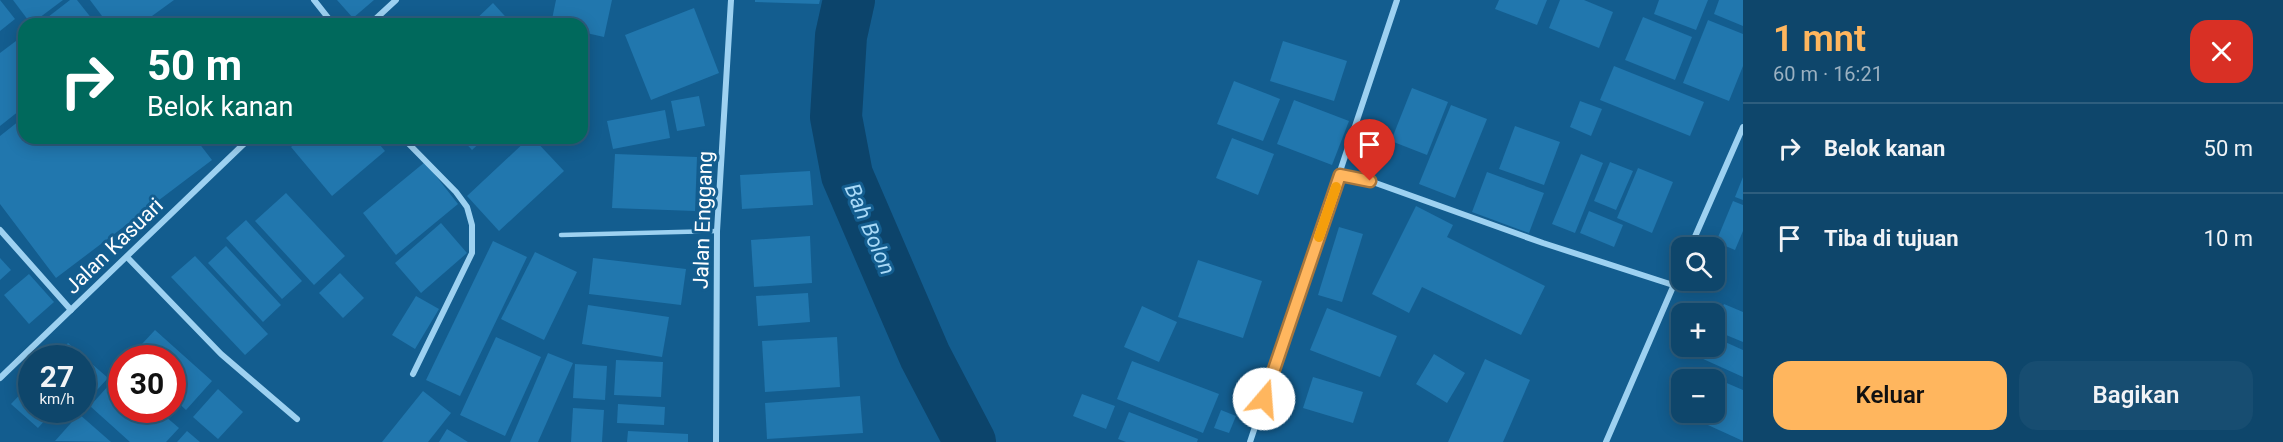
<!DOCTYPE html>
<html lang="id">
<meta charset="utf-8">
<style>
:root{--surface:#0e466b;--page:#174d71;--text:#f1f3f6;--muted:#9bb1c1;--line:#2e5e7e;--accent:#ffb65e}
body{margin:0;font-family:Roboto,sans-serif;background:var(--page);color:var(--text);height:100vh;display:flex;flex-direction:column;font-size:22px;white-space:nowrap}
*{box-sizing:border-box;margin:0}
p{font-size:20px;color:var(--muted)}
.icon{flex:none;width:33px;height:33px;fill:none;stroke:currentColor;stroke-width:2;stroke-linecap:round;stroke-linejoin:round}
.map{position:relative;flex:1;overflow:hidden}
.side{display:flex;flex-direction:column;background:var(--surface);width:540px}
.side>*{flex:none}
.banner{position:absolute;left:18px;top:18px;width:570px;height:126px;border-radius:18px;box-shadow:0 3px 15px #0003,0 0 0 2px var(--line);background:#00695c;color:#fff;overflow:hidden}
.controls{position:absolute;left:1671px;top:237px;display:grid;gap:12px}
.controls a{display:grid;place-items:center;width:54px;height:54px;border-radius:12px;background:var(--surface);box-shadow:0 3px 15px #0003,0 0 0 2px var(--line);font-size:30px}
.speed{position:absolute;left:18px;top:345px;display:flex;gap:12px;font-size:30px;font-weight:700;text-align:center}
.speed>*{display:grid;place-content:center;width:78px;height:78px;border-radius:50%;background:var(--surface);box-shadow:0 3px 15px #0003,0 0 0 2px var(--line);line-height:1}
.speed small{font-size:15px;font-weight:400}
.speed .limit{border:9px solid #d22;background:#fff;color:#111}
.pin{position:absolute;display:grid;place-items:center;width:51px;height:51px;color:#fff;margin:-62px -26px;border-radius:50% 50% 50% 0;rotate:-45deg;box-shadow:0 0 6px #0007}
.pin .icon{rotate:45deg}
.me{position:absolute;width:66px;margin:-33px;rotate:18deg;stroke-linejoin:round;filter:drop-shadow(0 0 4px #0008)}
.turn{display:flex;align-items:center;gap:21px;height:126px;padding:0 30px;font-size:27px}
.turn .icon{width:78px;height:78px;stroke-width:2.5}
.turn b{display:block;font-size:42px;line-height:51px}
.round{display:grid;place-items:center;flex:none;width:63px;height:63px;border-radius:18px;background:var(--page)}
.summary{display:flex;align-items:center;justify-content:space-between;height:102px;padding:0 30px}
h1{font-size:36px;font-weight:600;line-height:45px;color:var(--accent)}
.cta{display:flex;gap:12px;margin-top:auto;padding:12px 30px}
.cta a{flex:1;height:69px;border-radius:18px;background:var(--accent);color:#111;font-size:24px;font-weight:600;line-height:69px;text-align:center}
.cta a+a{background:var(--page);color:var(--text)}
ul{padding:0;list-style:none}
li{display:flex;align-items:center;gap:18px;height:90px;padding:0 30px;border-top:2px solid var(--line)}
li div{flex:1}
li b{display:block;font-size:22px}
li em{font-style:normal}
main{display:flex;flex:1;min-height:0}
.map>svg:first-child{display:block}
.lines{fill:none;stroke-linecap:round;stroke-linejoin:round}
.river{stroke:#0c446b;stroke-width:52}
.building{fill:#2177ae}
.service{stroke:#9dd1f1;stroke-width:4.5}
.minor{stroke:#9dd1f1;stroke-width:6}
.route-casing{stroke:#a6763d;stroke-width:15}
.route{stroke:#ffb65e;stroke-width:10}
.slow{stroke:#f59e0b;stroke-width:10}
.labels{text-anchor:middle;dominant-baseline:central;stroke-width:6;stroke-linejoin:round;paint-order:stroke}
.street-label{font-size:21px;fill:#fff;stroke:#135d8f}
.water-label{font-size:22px;font-style:italic;fill:#a9daf8;stroke:#135d8f}
</style>
<main>
<div class="map">
<svg width="1743" height="442" viewBox="0 0 1743 442">
<rect width="100%" height="100%" fill="#135d8f"/>
<g class="lines">
<polyline class="river" points="849,0 841,36 836,117 847,175 925,356 970,442"/>
</g>
<g class="building">
<polygon points="0,0 15,19 0,31"/>
<polygon points="13,0 63,0 31,24"/>
<polygon points="70,0 77,0 96,24 39,24"/>
<polygon points="90,0 174,0 141,24 108,24"/>
<polygon points="337,0 374,0 353,18"/>
<polygon points="556,0 612,0 604,37 582,32 582,24 551,24"/>
<polygon points="755,0 820,0 819,4 755,2"/>
<polygon points="1499,0 1547,0 1537,25 1495,9"/>
<polygon points="1560,0 1584,0 1613,12 1599,48 1549,28"/>
<polygon points="1659,0 1708,0 1696,30 1654,14"/>
<polygon points="1719,0 1743,0 1743,26 1714,14"/>
<polygon points="493,3 512,24 471,24"/>
<polygon points="694,8 719,73 651,100 625,35"/>
<polygon points="1643,17 1692,37 1675,80 1625,60"/>
<polygon points="1708,20 1743,34 1743,66 1729,101 1683,83"/>
<polygon points="24,35 24,107 0,126 0,53"/>
<polygon points="1283,41 1347,61 1334,101 1270,81"/>
<polygon points="1614,66 1704,102 1690,136 1600,100"/>
<polygon points="1234,81 1280,99 1263,141 1217,124"/>
<polygon points="1412,88 1448,102 1427,155 1391,141"/>
<polygon points="699,96 705,126 677,131 671,101"/>
<polygon points="1294,100 1349,121 1332,165 1277,144"/>
<polygon points="1580,101 1602,109 1591,136 1570,127"/>
<polygon points="1451,105 1487,119 1455,198 1419,184"/>
<polygon points="665,110 670,138 613,149 607,121"/>
<polygon points="24,117 24,138 195,138 212,160 56,278 0,204 0,136"/>
<polygon points="1515,126 1560,142 1544,185 1499,169"/>
<polygon points="302,138 374,138 385,151 332,196 291,147"/>
<polygon points="461,138 485,138 472,150"/>
<polygon points="529,138 533,138 564,171 499,231 467,196"/>
<polygon points="1232,138 1274,154 1258,195 1216,178"/>
<polygon points="615,154 697,157 695,211 612,208"/>
<polygon points="1581,154 1603,163 1575,233 1552,224"/>
<polygon points="425,162 458,204 396,255 363,213"/>
<polygon points="1610,162 1633,171 1616,210 1594,201"/>
<polygon points="1638,168 1673,182 1652,233 1617,218"/>
<polygon points="810,171 813,205 742,209 740,175"/>
<polygon points="1487,172 1544,193 1529,233 1472,212"/>
<polygon points="1743,177 1743,200 1735,197"/>
<polygon points="286,193 345,256 314,285 255,221"/>
<polygon points="1733,201 1743,205 1743,231 1735,250 1716,242"/>
<polygon points="1416,206 1453,225 1447,237 1545,286 1521,335 1422,287 1409,313 1372,294"/>
<polygon points="1589,211 1623,225 1614,247 1580,233"/>
<polygon points="246,220 302,281 282,299 226,238"/>
<polygon points="441,223 467,253 421,293 395,263"/>
<polygon points="1339,227 1363,234 1342,302 1318,295"/>
<polygon points="810,236 812,283 754,287 751,240"/>
<polygon points="493,241 527,257 460,396 426,380"/>
<polygon points="226,246 281,305 263,322 208,263"/>
<polygon points="535,252 577,272 544,340 501,319"/>
<polygon points="195,256 268,334 245,355 171,277"/>
<polygon points="0,258 11,270 0,280"/>
<polygon points="593,258 686,269 681,305 589,294"/>
<polygon points="1198,260 1262,281 1243,338 1178,317"/>
<polygon points="340,273 364,298 343,318 319,293"/>
<polygon points="29,274 54,302 29,324 4,295"/>
<polygon points="808,293 810,322 758,326 756,296"/>
<polygon points="416,296 439,309 415,349 392,335"/>
<polygon points="1724,304 1743,312 1743,342 1714,330 1714,324"/>
<polygon points="588,305 669,317 662,357 582,344"/>
<polygon points="1142,306 1177,322 1159,362 1124,347"/>
<polygon points="1327,308 1397,336 1380,377 1310,350"/>
<polygon points="155,330 212,381 186,410 172,397 172,358 129,358"/>
<polygon points="496,337 541,357 505,436 460,415"/>
<polygon points="837,337 840,387 765,392 762,341"/>
<polygon points="1714,337 1743,350 1743,377 1692,354 1696,346 1714,346"/>
<polygon points="68,343 108,378 85,403 82,401 82,358 55,358"/>
<polygon points="548,353 573,363 538,442 510,442"/>
<polygon points="1434,354 1465,373 1447,403 1416,384"/>
<polygon points="1485,359 1530,380 1503,442 1448,442"/>
<polygon points="616,360 663,362 661,397 614,395"/>
<polygon points="1132,361 1219,394 1203,433 1117,399"/>
<polygon points="575,364 607,366 605,400 573,398"/>
<polygon points="1694,369 1743,390 1743,441 1675,410 1682,397 1682,412 1714,412 1714,380 1689,380"/>
<polygon points="119,374 122,376 122,410 158,410 179,428 166,442 130,442 90,406"/>
<polygon points="1313,377 1363,392 1353,423 1303,408"/>
<polygon points="32,382 32,410 54,410 38,428 11,404"/>
<polygon points="218,389 243,412 218,439 193,417"/>
<polygon points="423,391 451,413 428,442 382,442"/>
<polygon points="1082,394 1115,406 1106,429 1073,416"/>
<polygon points="860,396 863,433 767,439 765,403"/>
<polygon points="618,404 665,407 664,425 617,423"/>
<polygon points="573,408 604,410 602,442 571,442"/>
<polygon points="1221,410 1236,416 1229,433 1214,428"/>
<polygon points="1129,412 1198,439 1197,442 1126,442 1118,439"/>
<polygon points="79,414 111,442 55,441"/>
<polygon points="447,429 468,442 439,442"/>
<polygon points="187,431 200,442 177,442"/>
<polygon points="628,431 688,434 688,442 627,442"/>
</g>
<g class="lines">
<polyline class="service" points="561,235 717,231"/>
<g class="minor">
<polyline points="314,0 333,24"/>
<polyline points="370,24 396,0"/>
<polyline points="403,138 456,192 467,207 472,225 472,253 413,374"/>
<polyline points="1340,175 1370,181 1543,243 1673,285"/>
<polyline points="0,230 71,310"/>
<polyline points="1690,248 1743,127"/>
<polyline points="127,257 221,354 297,419"/>
<polyline points="0,378 250,138"/>
<polyline points="716,442 717,231 731,0"/>
<polyline points="1250,442 1397,0"/>
<polyline points="1606,442 1682,266"/>
</g>
</g>
<g class="lines">
<g class="route-casing">
<polyline id="route" points="1264,399 1340,175 1370,181"/>
</g>
<use href="#route" class="route"/>
<polyline class="slow" points="1319,237 1336,187"/>
</g>
<g class="labels">
<g class="street-label">
<text transform="translate(703 220) rotate(-88)">Jalan Enggang</text>
<text transform="translate(114 246) rotate(-44)">Jalan Kasuari</text>
</g>
<g class="water-label">
<text transform="translate(870 229) rotate(67)">Bah Bolon</text>
</g>
</g>
</svg>
<div class="controls">
<a><svg class="icon" aria-label="search" viewBox="0 0 24 24"><circle cx="10" cy="10" r="6"/><path d="M15 15l6 6"/></svg></a>
<a>+</a>
<a>−</a>
</div>
<div class="speed"><div>27<small>km/h</small></div><div class="limit">30</div></div>
<div class="pin" style="left:1370px;top:181px;background:#d93025"><svg class="icon" aria-label="arrive" viewBox="0 0 24 24"><path d="M6 21V4h12l-3 4 3 4H6"/></svg></div>
<svg class="me" style="left:1264px;top:399px" viewBox="-20 -20 40 40"><circle r="19" fill="#fff"/><path d="M0-13L10 11 0 6-10 11z" fill="#ffb65e"/></svg>
<div class="banner">
<div class="turn"><svg class="icon" aria-label="right" viewBox="0 0 24 24"><path d="M7 20v-9h11M14 6l5 5-5 5"/></svg><div><b>50 m</b>Belok kanan</div></div>
</div>
</div>
<section class="side">
<div class="summary"><div><h1>1 mnt</h1><p>60 m · 16:21</p></div><a class="round" style="background:#d93025;color:#fff"><svg class="icon" aria-label="close" viewBox="0 0 24 24"><path d="M6 6l12 12M18 6L6 18"/></svg></a></div>
<ul>
<li><svg class="icon" aria-label="right" viewBox="0 0 24 24"><path d="M7 20v-9h11M14 6l5 5-5 5"/></svg><div><b>Belok kanan</b></div><em>50 m</em></li>
<li><svg class="icon" aria-label="arrive" viewBox="0 0 24 24"><path d="M6 21V4h12l-3 4 3 4H6"/></svg><div><b>Tiba di tujuan</b></div><em>10 m</em></li>
</ul>
<div class="cta"><a>Keluar</a><a>Bagikan</a></div>
</section>
</main>
